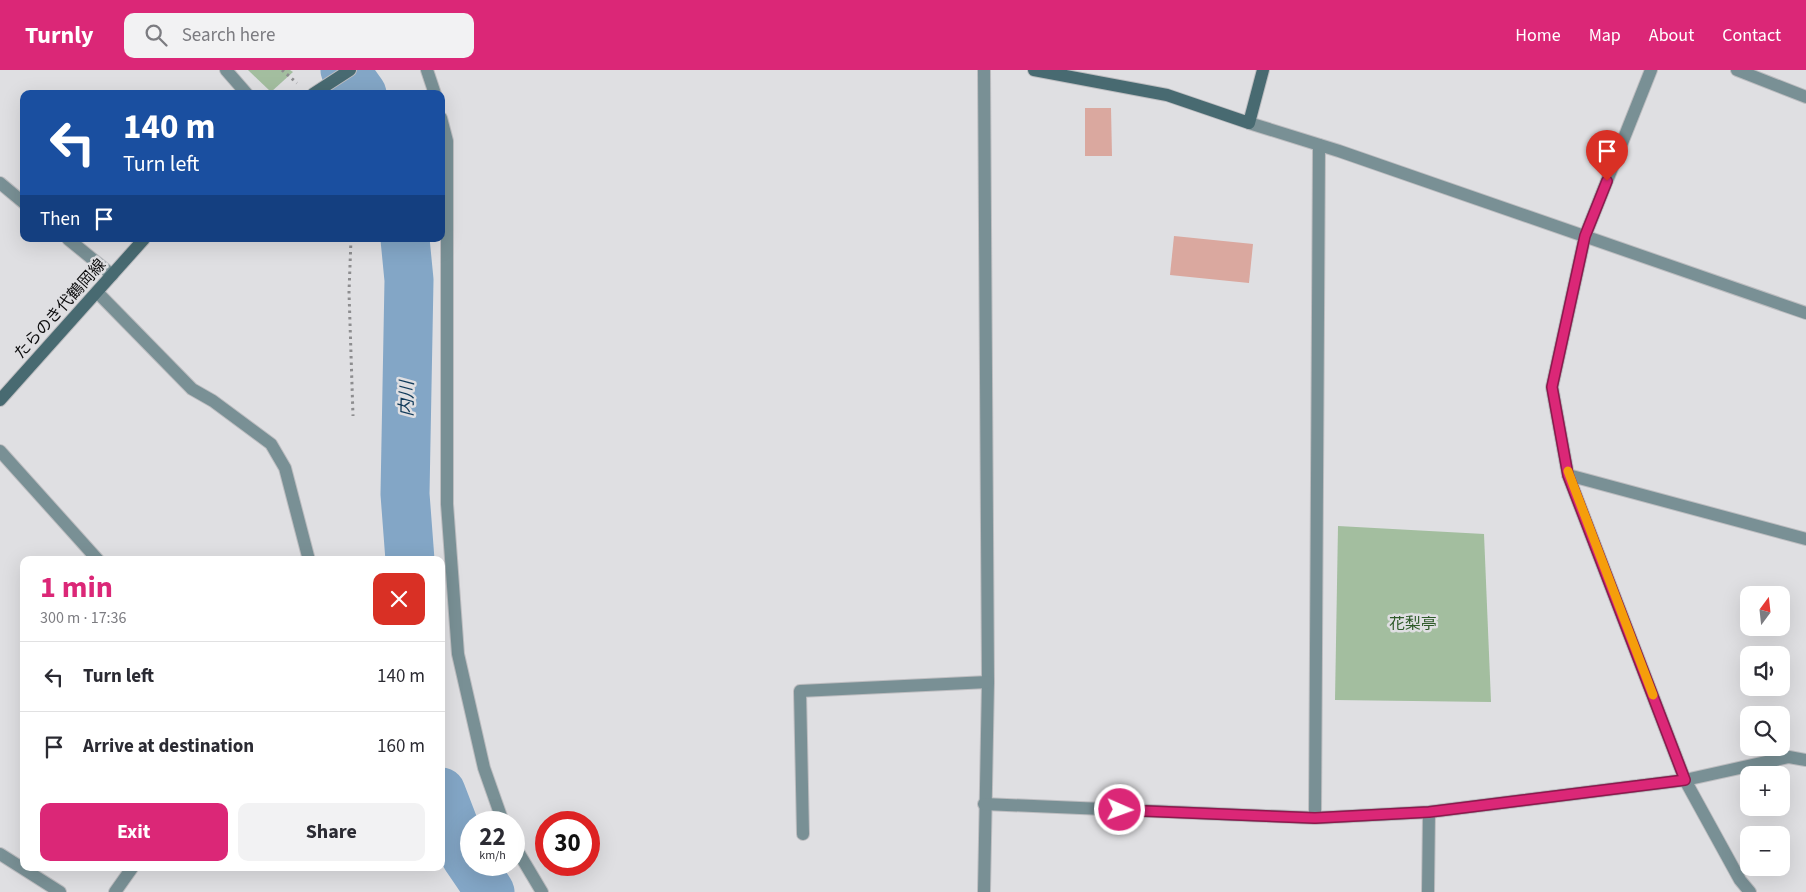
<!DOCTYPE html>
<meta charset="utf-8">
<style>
:root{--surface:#fff;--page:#f2f2f3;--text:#2b2b33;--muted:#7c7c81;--line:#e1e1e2;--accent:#db2777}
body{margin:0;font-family:"Source Sans 3","Noto Sans JP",sans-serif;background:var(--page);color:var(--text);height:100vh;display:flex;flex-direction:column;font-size:19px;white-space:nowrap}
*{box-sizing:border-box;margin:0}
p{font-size:16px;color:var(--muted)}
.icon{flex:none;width:28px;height:28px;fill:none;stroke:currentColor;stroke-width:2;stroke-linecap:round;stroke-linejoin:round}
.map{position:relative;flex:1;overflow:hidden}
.drawer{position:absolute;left:20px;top:486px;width:425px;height:315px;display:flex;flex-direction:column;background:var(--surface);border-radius:10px;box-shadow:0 5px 20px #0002}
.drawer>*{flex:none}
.guide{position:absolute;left:20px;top:20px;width:425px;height:152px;border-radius:10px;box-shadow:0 5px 20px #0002;background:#1a4fa0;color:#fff;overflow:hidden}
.needle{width:32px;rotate:15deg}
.controls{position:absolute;left:1740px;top:516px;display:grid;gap:10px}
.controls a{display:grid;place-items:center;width:50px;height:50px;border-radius:10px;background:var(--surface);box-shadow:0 5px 20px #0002;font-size:25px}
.speed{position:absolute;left:460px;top:741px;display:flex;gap:10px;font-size:25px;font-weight:700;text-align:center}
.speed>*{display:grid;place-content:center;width:65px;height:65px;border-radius:50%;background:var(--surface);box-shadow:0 5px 20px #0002;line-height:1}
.speed small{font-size:12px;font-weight:400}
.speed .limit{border:8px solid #d22;background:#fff;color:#111}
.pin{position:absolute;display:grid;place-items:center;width:42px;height:42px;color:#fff;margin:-51px -21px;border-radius:50% 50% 50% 0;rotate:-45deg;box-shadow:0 0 5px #0007}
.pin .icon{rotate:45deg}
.me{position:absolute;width:55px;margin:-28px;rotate:92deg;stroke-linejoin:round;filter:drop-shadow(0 0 4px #0008)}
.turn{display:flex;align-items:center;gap:18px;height:105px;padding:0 20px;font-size:22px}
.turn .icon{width:65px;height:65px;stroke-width:2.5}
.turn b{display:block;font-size:35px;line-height:42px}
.then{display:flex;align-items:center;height:48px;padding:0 20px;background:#0003;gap:10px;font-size:19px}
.round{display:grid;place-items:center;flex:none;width:52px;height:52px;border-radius:10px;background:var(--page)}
.summary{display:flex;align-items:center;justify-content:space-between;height:85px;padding:0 20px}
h1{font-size:30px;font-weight:700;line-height:38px;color:var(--accent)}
.cta{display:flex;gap:10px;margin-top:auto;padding:10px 20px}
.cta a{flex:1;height:58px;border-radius:10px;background:var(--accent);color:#fff;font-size:20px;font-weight:700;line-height:58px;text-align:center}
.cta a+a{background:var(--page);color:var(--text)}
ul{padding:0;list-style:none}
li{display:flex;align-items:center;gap:15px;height:70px;padding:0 20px;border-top:1px solid var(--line)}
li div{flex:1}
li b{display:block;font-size:19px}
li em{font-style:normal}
header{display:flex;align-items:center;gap:30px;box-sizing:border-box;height:70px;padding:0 25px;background:var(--accent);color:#fff}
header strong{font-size:24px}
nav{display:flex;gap:28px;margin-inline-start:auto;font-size:18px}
.search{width:350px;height:45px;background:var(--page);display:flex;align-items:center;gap:12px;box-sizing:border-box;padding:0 18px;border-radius:10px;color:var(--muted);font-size:19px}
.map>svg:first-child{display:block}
.green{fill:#a3be9f}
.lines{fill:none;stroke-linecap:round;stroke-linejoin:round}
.river{stroke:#83a6c6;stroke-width:49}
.building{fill:#daa89f}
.minor-casing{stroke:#bdbdc0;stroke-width:14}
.tertiary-casing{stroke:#bdbdc0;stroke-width:14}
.secondary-casing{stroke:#bdbdc0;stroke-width:14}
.path{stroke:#8d8d8f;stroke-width:3;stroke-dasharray:2.5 4;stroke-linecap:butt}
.minor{stroke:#799095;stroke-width:12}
.tertiary{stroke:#799095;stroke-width:12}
.secondary{stroke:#486a71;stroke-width:12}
.route-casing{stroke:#8e194d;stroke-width:12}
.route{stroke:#db2777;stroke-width:9}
.slow{stroke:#f59e0b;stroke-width:9}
.labels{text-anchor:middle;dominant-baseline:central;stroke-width:5;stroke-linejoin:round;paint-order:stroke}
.street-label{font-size:16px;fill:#0d0d0e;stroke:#dfdfe2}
.park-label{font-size:16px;fill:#305b2b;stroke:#dfdfe2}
.water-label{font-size:18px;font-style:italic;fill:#103a5a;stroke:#dfdfe2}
</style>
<header>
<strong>Turnly</strong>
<div class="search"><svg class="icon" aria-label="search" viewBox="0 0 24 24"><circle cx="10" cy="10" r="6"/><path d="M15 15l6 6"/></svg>Search here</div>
<nav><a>Home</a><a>Map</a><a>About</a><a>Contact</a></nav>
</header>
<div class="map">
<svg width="1806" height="822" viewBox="0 0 1806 822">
<rect width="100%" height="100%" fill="#dfdfe2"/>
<g class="green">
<polygon points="248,0 290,0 293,2 271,22"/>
<polygon points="1338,456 1484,464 1491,632 1335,630"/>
</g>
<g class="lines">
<g class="river">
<polyline points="345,0 362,24"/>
<polyline points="405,169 409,210 405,424 410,490"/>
<polyline points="441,722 466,787 490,822"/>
</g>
</g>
<g class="building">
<polygon points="1085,38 1111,38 1112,86 1085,86"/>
<polygon points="1174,166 1253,174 1249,213 1170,205"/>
</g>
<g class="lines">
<g class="minor-casing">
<g id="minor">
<polyline points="226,0 247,24"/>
<polyline points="427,0 435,24"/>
<polyline points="984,0 988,612 984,822"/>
<polyline points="1651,0 1585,166 1552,317 1568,405 1685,710 1740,810 1750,822"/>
<polyline points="1737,0 1806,27"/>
<polyline points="441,48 447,71 447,434 458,584 484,698 503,752"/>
<polyline points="0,113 24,133"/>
<polyline points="68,169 112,205"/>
<polyline points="97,222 192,319 213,331 271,374 285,398 309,490"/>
<polyline points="0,381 98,490"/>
<polyline points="1568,405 1806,469"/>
<polyline points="984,734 1315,748 1429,742 1685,710 1789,687 1806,690"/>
<polyline points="1315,748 1319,75"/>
<polyline points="803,764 800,621 988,612"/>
<polyline points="514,775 542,822"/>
<polyline points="0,784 60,822"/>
<polyline points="115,822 132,798"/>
<polyline points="1428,822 1429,742"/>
</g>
</g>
<g class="tertiary-casing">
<polyline id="tertiary" points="1249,53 1339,81 1806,243"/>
</g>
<g class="secondary-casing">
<g id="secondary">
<polyline points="1034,0 1167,25 1249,53 1263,0"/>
<polyline points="313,24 350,0"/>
<polyline points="0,330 144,169"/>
</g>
</g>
<g class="path">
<polyline points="282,0 297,13"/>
<polyline points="351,169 349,222 353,346"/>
</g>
<use href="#minor" class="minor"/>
<use href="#tertiary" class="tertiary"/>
<use href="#secondary" class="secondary"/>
</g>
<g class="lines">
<g class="route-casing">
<polyline id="route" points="1120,740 1315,748 1429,742 1685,710 1568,405 1552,317 1585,166 1607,111"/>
</g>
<use href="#route" class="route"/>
<polyline class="slow" points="1568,401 1653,625"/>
</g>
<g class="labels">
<g class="street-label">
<text transform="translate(60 239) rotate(-48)">たらのき代鶴岡線</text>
</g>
<g class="park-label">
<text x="1413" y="554">花梨亭</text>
</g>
<g class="water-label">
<text transform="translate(407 329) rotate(-89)">内川</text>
</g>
</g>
</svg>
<div class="controls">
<a><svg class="needle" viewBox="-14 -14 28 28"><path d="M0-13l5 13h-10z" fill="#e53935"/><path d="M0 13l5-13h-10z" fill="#7c7c81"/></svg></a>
<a><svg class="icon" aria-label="sound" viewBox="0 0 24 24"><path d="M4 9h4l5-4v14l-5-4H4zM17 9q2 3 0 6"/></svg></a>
<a><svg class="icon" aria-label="search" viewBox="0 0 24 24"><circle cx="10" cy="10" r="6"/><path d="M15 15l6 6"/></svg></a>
<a>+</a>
<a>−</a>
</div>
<div class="speed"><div>22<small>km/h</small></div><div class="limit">30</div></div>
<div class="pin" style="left:1607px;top:111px;background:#d93025"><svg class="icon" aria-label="arrive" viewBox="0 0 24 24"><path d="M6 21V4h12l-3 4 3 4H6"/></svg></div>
<svg class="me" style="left:1120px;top:740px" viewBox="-20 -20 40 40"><circle r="17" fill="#db2777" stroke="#fff" stroke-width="3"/><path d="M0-11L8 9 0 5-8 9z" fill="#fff"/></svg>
<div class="guide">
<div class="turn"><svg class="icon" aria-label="left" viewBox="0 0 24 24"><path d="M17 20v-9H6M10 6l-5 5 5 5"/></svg><div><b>140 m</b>Turn left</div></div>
<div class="then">Then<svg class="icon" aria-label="arrive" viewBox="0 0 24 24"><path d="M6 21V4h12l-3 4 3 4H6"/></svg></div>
</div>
<section class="drawer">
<div class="summary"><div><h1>1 min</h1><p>300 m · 17:36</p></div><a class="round" style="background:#d93025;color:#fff"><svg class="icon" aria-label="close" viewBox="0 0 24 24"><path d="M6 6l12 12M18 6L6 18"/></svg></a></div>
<ul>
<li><svg class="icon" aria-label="left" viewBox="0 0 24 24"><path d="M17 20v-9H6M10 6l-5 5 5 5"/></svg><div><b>Turn left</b></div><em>140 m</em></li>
<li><svg class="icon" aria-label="arrive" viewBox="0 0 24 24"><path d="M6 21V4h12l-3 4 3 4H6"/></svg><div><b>Arrive at destination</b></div><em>160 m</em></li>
</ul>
<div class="cta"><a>Exit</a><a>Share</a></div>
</section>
</div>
